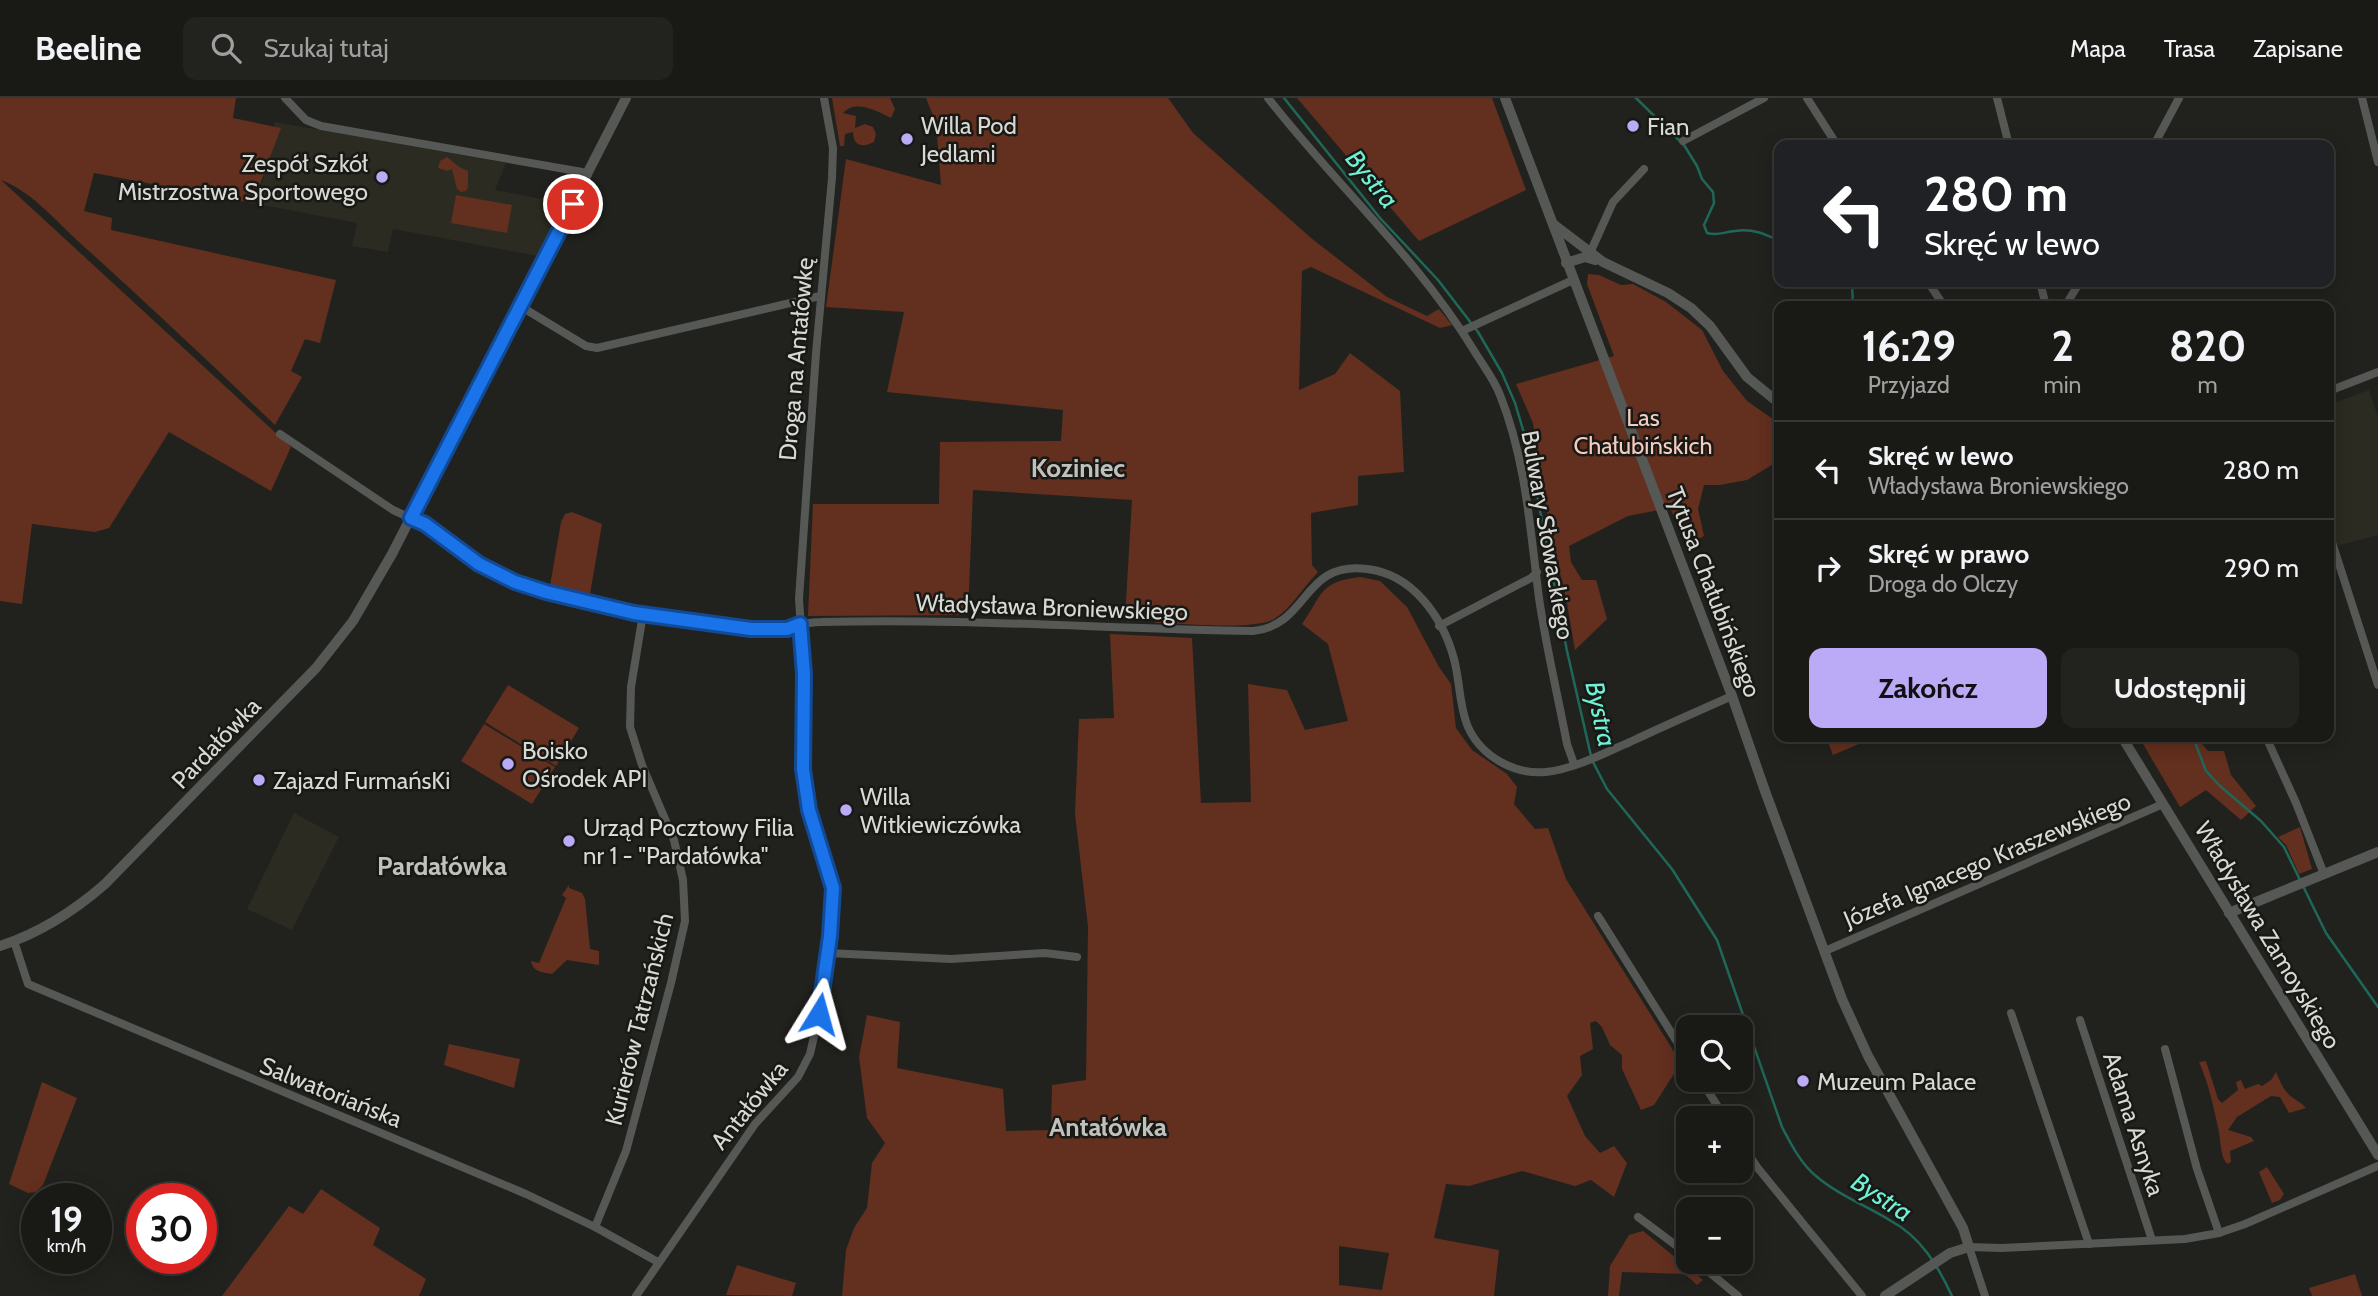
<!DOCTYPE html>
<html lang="pl">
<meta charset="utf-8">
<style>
:root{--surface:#191a16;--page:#22231f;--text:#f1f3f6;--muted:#9fa1a1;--line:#373835;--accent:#bbaaf6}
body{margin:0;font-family:Cabin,sans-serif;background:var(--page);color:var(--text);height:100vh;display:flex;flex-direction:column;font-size:26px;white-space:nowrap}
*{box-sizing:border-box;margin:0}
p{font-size:23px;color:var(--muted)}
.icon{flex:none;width:38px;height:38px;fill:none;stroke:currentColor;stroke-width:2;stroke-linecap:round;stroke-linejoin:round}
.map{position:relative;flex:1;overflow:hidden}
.drawer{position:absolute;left:1774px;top:203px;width:560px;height:441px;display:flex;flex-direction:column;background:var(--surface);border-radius:14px;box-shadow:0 4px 18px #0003,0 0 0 2px var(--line)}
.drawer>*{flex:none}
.hud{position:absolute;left:1774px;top:42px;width:560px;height:147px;border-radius:14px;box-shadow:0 4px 18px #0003,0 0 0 2px var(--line);background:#202124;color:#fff;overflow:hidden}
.tools{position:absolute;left:1676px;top:917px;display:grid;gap:14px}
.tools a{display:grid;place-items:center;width:77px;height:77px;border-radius:14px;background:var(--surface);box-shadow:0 4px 18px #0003,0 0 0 2px var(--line);font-size:35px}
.speed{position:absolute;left:21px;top:1085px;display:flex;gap:14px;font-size:35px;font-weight:700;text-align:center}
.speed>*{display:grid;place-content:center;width:91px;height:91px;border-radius:50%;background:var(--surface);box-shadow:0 4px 18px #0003,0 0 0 2px var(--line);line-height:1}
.speed small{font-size:18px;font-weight:400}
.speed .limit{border:10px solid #d22;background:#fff;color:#111}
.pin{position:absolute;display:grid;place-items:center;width:60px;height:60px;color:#fff;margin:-30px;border:4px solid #fff;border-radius:50%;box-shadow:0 2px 7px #0007}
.me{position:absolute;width:77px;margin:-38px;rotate:8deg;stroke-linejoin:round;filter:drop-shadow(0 0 5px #0008)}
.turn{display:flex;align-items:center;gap:24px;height:147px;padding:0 35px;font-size:32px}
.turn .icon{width:91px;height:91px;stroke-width:2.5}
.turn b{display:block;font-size:49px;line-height:60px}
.eta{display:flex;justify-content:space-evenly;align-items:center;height:119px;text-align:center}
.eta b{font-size:42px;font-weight:800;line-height:49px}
.cta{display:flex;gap:14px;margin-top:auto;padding:14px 35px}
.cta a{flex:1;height:80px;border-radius:14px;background:var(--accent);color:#111;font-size:28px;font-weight:800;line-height:80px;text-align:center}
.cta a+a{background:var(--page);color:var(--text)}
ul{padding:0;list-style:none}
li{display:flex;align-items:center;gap:21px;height:98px;padding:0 35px;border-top:2px solid var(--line)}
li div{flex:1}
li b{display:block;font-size:26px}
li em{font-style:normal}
header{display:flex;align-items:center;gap:42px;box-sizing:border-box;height:98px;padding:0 35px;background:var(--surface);border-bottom:2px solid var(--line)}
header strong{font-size:33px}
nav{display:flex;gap:38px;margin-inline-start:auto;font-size:24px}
.search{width:490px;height:63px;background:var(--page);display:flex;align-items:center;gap:18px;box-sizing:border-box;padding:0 24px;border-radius:14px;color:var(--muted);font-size:26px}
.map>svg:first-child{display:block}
.built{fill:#2b2b22}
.green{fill:#632f1f;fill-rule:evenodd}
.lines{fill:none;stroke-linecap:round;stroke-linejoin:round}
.stream{stroke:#1f6859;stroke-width:2.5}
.minor{stroke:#565856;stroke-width:8}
.tertiary{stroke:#565856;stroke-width:10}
.route-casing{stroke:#114b97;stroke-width:18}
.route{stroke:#1a73e8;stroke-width:12}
.poi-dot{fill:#bbaaf6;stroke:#181815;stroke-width:2.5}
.labels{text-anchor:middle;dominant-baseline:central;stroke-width:5;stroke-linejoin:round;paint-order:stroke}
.poi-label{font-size:24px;fill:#d8d8d5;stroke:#181815;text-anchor:start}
.street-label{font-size:24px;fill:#d8d8d5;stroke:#181815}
.park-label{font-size:24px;fill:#f4cbbe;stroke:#181815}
.water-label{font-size:26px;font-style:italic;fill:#6ef2d5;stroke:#181815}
.neighbourhood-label{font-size:26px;font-weight:bold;fill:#c0c0bc;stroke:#181815}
</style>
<header>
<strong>Beeline</strong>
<div class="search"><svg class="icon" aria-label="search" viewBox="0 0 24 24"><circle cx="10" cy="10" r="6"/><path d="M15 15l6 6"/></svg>Szukaj tutaj</div>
<nav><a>Mapa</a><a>Trasa</a><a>Zapisane</a></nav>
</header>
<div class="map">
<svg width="2378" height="1198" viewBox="0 0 2378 1198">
<rect width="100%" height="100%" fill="#21221e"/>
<g class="built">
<polygon points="275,24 506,65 495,92 564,105 538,158 393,131 388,154 352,148 357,125 258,106"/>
<polygon points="2369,292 2378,319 2378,437 2337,448 2329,422 2329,307"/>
<polygon points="294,715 339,739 292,832 247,811"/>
</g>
<g class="green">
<path d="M0,0H236L233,20L281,30L253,105L94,75L84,113L112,120L111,132L336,182L320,245L305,241L291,273L302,279L275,327C211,266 146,204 80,145C56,123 31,93 1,82L291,349L271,393L169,334L109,430L95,434L32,426L22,506L0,503Z"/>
<path d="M832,0H890L895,11L891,20C877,13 856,1 843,15L856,18L855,30L865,26L873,29L876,36L874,44C863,50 853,48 853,34L845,36L844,48H840Z"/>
<path d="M926,0H1168L1193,35L1311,140L1387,199L1427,218L1439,211L1452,227L1440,230L1311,169L1302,173L1299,292L1335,276L1350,255L1400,293L1404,374L1358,378V407L1311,415L1312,467L1318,474C1303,489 1292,510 1274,521C1255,533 1181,525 1156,525L1147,515L1140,514L1128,524L1125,520L1132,402L973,392L968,517L808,518L813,406H939L940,344L1061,343L1063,312L887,294L904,214L826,209L846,61L941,87L936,25Z"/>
<polygon points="1297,0 1492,0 1526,92 1419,143"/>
<polygon points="447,59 459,69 468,73 468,89 466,93 461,94 457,91 452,71 447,73 438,70 440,63"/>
<polygon points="456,97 512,107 507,135 451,125"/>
<polygon points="1588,176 1599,177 1621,187 1633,186 1666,204 1702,232 1723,273 1747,303 1780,326 1780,362 1747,382 1720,387 1704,387 1698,411 1704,438 1688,447 1670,410 1628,418 1569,448 1571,464 1582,482 1596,482 1607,521 1575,552 1566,500 1551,437 1533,325 1516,286 1614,258 1587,186"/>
<polygon points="572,414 602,426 590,496 550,488 561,424 565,416"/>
<path d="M1360,479L1380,483L1407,509L1439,569L1451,586L1456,630L1472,652L1507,676L1517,689L1514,706L1535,731L1548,730L1566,781L1681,965L1654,1007L1641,1012L1622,971V957L1610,947L1602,929L1596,923L1590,925L1593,951L1580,958L1582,977L1567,998L1585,1038L1600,1055L1614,1048L1627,1065L1614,1099L1591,1082L1575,1088L1522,1073L1469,1088L1446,1086L1434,1140L1499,1152L1494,1198H842L846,1152L854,1130L867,1110L872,1065L885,1045L867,1020L859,959L867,917L900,924L897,970L1003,991L1006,1033L1051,1032L1052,987L1086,982L1088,829L1075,716L1079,621L1114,620L1110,536L1192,540L1201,705L1251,704L1248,586L1287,592L1305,632L1348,623L1328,546L1302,526C1323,496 1319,484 1360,479ZM1339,1148L1389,1155L1382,1192L1339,1187Z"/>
<polygon points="508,587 579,630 556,668 485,624"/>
<polygon points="484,626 555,669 532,706 461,663"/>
<polygon points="1826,639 1875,639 1833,657"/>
<polygon points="2139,639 2196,639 2208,653 2224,653 2231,677 2256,708 2241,722 2206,692 2180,709"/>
<polygon points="2300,729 2312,771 2299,776 2286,747 2278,739"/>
<path d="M569,787V790L582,795L585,801L590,851L599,853V867L567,862L552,876C542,874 533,874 531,863L539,865L566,800L562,797Z"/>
<polygon points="449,946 520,961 514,990 444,967"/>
<path d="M2206,963L2218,1001L2222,1005L2238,992L2236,984L2241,982L2245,991L2258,986L2262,988L2271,982L2276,974C2280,983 2284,994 2292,999C2298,1004 2301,1004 2306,1010L2289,1015L2280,999L2271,998L2237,1019L2228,1032L2251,1039L2254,1043L2230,1053L2231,1064L2227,1066C2220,1057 2221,1046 2219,1034C2214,1011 2209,986 2199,964Z"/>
<polygon points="42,984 77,1000 43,1087 36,1094 28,1095 9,1086"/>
<polygon points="2267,1069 2284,1096 2280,1102 2272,1105 2259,1074"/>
<polygon points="321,1091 380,1130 373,1147 426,1181 419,1198 222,1198 289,1108 303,1116"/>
<polygon points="1643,1133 1703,1182 1697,1187 1685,1176 1622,1174 1619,1198 1608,1198 1610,1168 1629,1137"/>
<polygon points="737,1167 796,1185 792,1198 726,1197"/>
<polygon points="2355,1176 2362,1198 2312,1198 2309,1190"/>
</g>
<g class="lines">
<g class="stream">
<polyline points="1284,0 1380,120 1438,182 1478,234 1502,275 1515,305 1527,345 1567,553 1591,658"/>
<path d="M1636,0L1684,47L1697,68L1702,81L1713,94L1714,105L1704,127L1707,135C1718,138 1724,134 1735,133C1752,130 1765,136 1780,143"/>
<polyline points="1852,184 1853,208"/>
<polyline points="2193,639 2206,673 2220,688 2261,723 2284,749 2300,782"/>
<path d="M1593,664L1607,691L1672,771L1717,842L1782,1029C1791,1046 1801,1066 1816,1078C1838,1097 1867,1108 1891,1123C1921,1139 1938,1168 1952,1198"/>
<polyline points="2303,788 2326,835 2378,909"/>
</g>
<g class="minor">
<polyline points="285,0 306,22 321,28 582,74 588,77"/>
<path d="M1268,0C1334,85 1417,159 1473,251C1482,266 1494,281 1500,297C1526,362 1530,431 1539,500C1546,549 1558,598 1567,646L1574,666"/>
<polyline points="1807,0 1837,47"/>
<polyline points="1997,0 2009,47"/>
<polyline points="2362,0 2378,64"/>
<polyline points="1683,43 1764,0"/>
<polyline points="2154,47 2179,0"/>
<polyline points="1590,155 1613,104 1644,71"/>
<polyline points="1928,184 1944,208"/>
<polyline points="2040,184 2046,208"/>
<polyline points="520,208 586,248 597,250 820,198"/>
<polyline points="2065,208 2080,184"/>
<polyline points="1462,233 1573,182"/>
<polyline points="2329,293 2378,274"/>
<path d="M280,336L393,412L424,426L470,461L515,484L546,494L634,515L769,532C787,531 803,524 821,524C965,520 1109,531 1253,533C1310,527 1301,463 1367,471C1413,476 1443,520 1454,561C1460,583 1459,608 1468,629C1481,658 1514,677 1546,674C1575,671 1604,655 1630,644C1664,628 1698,613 1732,598"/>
<polyline points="2329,435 2378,587"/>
<polyline points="1439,528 1531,480 1537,474"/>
<polyline points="2266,639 2296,705 2324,776"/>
<polyline points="1598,818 1689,963"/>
<polyline points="14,843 28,886 526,1096 595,1129 658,1164"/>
<polyline points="1825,853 2163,706"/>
<polyline points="828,855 951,861 1045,855 1077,859"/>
<polyline points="2011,915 2089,1146"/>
<polyline points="2080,922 2152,1142"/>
<polyline points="2165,951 2197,1071 2219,1135"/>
<polyline points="1701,982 1725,1020"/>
<polyline points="1741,1045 1757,1069 1862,1198"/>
<polyline points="1638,1119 1689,1157"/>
<polyline points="595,1129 626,1053 671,885 685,823 683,782 674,742 642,667 630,629 631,589 643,516"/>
<polyline points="1697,1164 1738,1198"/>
<polyline points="636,1198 755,1026 798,979 810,956 819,916 830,838 833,790 809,712 803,671 804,576 799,501 816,255 832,80 833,50 824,0"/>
<polyline points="1985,1198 1969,1149 2001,1150 2185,1141 2219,1135 2245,1126 2378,1068"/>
</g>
<g class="tertiary">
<polyline points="1505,0 1732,598 1765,693 1842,901 1868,958 1963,1130 1969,1149 1950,1155 1885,1198"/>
<polyline points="1553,126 1603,164 1668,195 1691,210 1710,228 1747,279 1780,306"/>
<polyline points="1566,165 1585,159 1595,162"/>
<polyline points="2122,639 2378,1057"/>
<polyline points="2229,815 2378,754"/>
<path d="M0,848C40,835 73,814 105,786L316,570L353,523L392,456L626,0"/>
</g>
</g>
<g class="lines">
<g class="route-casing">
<polyline id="route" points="573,106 411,420 425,426 479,466 515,484 546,494 634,515 751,531 787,531 800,526 804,576 803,671 809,712 833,790 830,838 819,916"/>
</g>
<use href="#route" class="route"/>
</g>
<g class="poi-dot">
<circle cx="1633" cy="28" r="7"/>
<circle cx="907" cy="41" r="7"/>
<circle cx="382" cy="79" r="7"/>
<circle cx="508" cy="666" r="7"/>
<circle cx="259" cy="682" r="7"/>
<circle cx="846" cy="712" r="7"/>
<circle cx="569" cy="743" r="7"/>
<circle cx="1803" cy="983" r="7"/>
</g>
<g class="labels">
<g class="poi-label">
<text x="921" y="27">Willa Pod<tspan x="921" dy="28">Jedlami</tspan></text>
<text x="1647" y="28">Fian</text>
<text x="368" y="65" text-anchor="end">Zespół Szkół<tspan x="368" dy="28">Mistrzostwa Sportowego</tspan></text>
<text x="522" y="652">Boisko<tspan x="522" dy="28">Ośrodek API</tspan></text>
<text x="273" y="682">Zajazd FurmańsKi</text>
<text x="860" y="698">Willa<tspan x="860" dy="28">Witkiewiczówka</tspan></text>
<text x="583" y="729">Urząd Pocztowy Filia<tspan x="583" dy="28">nr 1 - "Pardałówka"</tspan></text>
<text x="1817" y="983">Muzeum Palace</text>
</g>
<g class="street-label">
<text transform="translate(796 261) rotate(-85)">Droga na Antałówkę</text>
<text transform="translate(1548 437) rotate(80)">Bulwary Słowackiego</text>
<text transform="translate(1714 494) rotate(69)">Tytusa Chałubińskiego</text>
<text transform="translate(1052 509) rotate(2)">Władysława Broniewskiego</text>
<text transform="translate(216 645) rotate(-46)">Pardałówka</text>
<text transform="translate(1987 762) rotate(-23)">Józefa Ignacego Kraszewskiego</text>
<text transform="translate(2268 837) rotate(59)">Władysława Zamoyskiego</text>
<text transform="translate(639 921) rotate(-76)">Kurierów Tatrzańskich</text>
<text transform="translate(331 994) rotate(22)">Salwatoriańska</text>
<text transform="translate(749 1007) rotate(-51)">Antałówka</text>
<text transform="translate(2134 1026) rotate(72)">Adama Asnyka</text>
</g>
<g class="park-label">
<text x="1643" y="319">Las<tspan x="1643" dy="28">Chałubińskich</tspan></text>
</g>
<g class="water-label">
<text transform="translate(1372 81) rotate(51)">Bystra</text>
<text transform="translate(1601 616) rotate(78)">Bystra</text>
<text transform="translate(1882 1099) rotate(33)">Bystra</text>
</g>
<g class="neighbourhood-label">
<text x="1078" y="370">Koziniec</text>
<text x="442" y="768">Pardałówka</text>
<text x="1108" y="1029">Antałówka</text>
</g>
</g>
</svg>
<div class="tools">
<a><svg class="icon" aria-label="search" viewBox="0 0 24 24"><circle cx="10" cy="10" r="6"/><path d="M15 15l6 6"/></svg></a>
<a>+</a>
<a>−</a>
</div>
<div class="speed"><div>19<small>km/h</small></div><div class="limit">30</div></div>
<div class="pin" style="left:573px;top:106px;background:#d93025"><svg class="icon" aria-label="arrive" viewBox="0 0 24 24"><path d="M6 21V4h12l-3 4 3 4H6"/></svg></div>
<svg class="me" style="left:819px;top:916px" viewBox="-20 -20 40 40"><path d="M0-17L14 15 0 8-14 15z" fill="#1a73e8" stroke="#fff" stroke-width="4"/></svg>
<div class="hud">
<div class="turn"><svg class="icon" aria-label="left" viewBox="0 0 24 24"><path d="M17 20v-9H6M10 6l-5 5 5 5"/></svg><div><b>280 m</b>Skręć w lewo</div></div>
</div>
<section class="drawer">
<div class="eta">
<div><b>16:29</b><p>Przyjazd</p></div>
<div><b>2</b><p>min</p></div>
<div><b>820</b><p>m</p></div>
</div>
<ul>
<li><svg class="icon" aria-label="left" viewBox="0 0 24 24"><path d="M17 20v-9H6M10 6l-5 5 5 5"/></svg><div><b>Skręć w lewo</b><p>Władysława Broniewskiego</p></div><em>280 m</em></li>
<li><svg class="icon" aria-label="right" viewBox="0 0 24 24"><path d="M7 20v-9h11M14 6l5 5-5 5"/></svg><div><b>Skręć w prawo</b><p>Droga do Olczy</p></div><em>290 m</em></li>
</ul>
<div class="cta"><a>Zakończ</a><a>Udostępnij</a></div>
</section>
</div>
